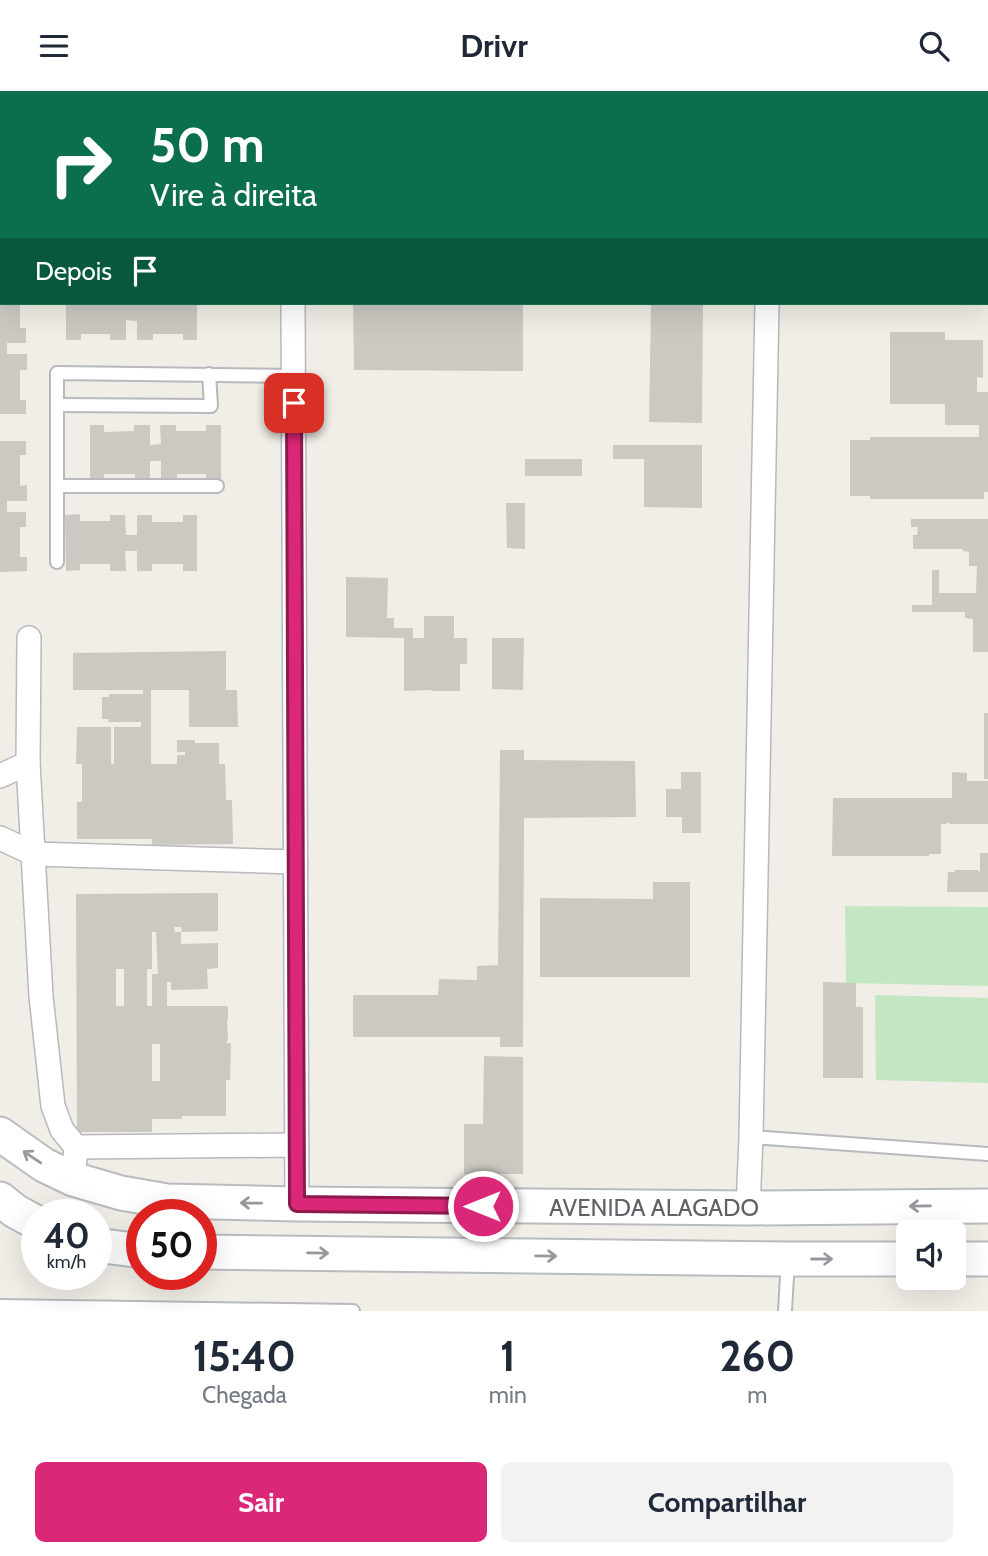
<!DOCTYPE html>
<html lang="pt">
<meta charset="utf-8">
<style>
:root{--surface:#fff;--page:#f2f2f3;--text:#1f2937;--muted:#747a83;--accent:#db2777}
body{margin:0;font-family:Cabin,sans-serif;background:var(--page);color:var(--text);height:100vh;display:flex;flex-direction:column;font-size:26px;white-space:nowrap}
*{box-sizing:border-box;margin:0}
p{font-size:23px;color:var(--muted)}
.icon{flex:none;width:38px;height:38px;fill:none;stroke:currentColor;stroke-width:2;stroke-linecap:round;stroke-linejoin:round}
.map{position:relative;height:1220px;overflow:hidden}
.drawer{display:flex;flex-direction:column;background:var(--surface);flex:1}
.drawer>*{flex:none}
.banner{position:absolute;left:0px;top:0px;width:989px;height:214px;box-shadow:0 7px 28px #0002;background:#0b6e4f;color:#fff;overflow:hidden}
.fabs{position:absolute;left:896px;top:1129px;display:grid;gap:14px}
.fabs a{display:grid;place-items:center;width:70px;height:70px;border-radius:10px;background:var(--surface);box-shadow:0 7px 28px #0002;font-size:35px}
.speed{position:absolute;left:21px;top:1108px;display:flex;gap:14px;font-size:35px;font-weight:700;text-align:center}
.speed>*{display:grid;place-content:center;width:91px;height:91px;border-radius:50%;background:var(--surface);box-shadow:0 7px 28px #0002;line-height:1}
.speed small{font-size:18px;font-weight:400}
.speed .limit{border:10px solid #d22;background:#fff;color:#111}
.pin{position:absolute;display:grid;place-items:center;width:60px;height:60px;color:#fff;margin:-30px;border-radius:14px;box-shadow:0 4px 10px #0006}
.me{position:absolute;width:77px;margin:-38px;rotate:270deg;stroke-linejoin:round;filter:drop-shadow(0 0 5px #0008)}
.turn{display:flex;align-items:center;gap:24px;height:147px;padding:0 35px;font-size:32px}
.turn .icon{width:91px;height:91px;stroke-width:2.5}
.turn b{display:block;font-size:49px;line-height:60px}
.then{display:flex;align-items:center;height:66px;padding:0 35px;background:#0003;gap:14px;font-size:26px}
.eta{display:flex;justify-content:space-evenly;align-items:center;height:119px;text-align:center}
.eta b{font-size:42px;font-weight:800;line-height:49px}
.button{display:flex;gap:14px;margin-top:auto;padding:14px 35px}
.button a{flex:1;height:80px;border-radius:10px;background:var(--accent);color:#fff;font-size:28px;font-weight:800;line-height:80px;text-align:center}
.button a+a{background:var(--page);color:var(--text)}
header{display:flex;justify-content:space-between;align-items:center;height:91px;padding:0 35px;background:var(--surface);font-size:32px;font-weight:800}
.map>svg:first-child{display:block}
.green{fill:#c4e7c3}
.building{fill:#ccc9c3;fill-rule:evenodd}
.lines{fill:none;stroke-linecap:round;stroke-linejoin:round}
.service-casing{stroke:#b7b9bd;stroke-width:16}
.minor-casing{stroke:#b7b9bd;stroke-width:26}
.tertiary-casing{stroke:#b7b9bd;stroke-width:32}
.secondary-casing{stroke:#b8bbc0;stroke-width:37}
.path{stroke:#9cc8a8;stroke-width:4.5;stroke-dasharray:7 3.5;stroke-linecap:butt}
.service{stroke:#fff;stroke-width:12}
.minor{stroke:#fff;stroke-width:23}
.tertiary{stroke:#fff;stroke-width:28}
.secondary{stroke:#fff;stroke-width:33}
.oneway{stroke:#96999c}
.route-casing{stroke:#8e194d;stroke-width:18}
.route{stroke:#db2777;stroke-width:12}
.labels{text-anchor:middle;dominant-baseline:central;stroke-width:6;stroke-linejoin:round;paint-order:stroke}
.street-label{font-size:24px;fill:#5e6267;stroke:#fff}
</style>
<header><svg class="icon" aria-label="menu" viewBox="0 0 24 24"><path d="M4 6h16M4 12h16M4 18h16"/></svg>Drivr<svg class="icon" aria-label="search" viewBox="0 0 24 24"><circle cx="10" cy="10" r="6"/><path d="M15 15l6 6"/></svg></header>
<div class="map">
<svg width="988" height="1220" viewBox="0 0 988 1220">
<rect width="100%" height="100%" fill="#f0eee6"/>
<g class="green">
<polygon points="845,815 988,816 988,895 846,892"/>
<polygon points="875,904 988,907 988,992 876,989"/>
</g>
<g class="building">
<polygon points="0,212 20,212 20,237 26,237 26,252 7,252 7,263 27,263 27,279 20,279 20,309 26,309 26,323 0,323"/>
<polygon points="66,212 126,212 126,213 137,214 137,212 197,212 197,249 183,249 183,243 153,243 153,249 137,249 137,230 126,229 126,249 110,249 110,243 81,243 81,249 66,249"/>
<polygon points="353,212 523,212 523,280 354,279"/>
<polygon points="651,212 703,212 702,332 649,331"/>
<polygon points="890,241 945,241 945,249 983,249 983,287 977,286 977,301 988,301 988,401 984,401 984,408 870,408 870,405 850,405 850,349 870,349 870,346 979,346 979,334 945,334 945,313 890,313"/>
<polygon points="90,334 104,334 104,341 134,340 134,334 150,334 150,354 161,353 160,334 176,334 176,340 206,340 206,334 221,334 221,390 206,390 206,383 177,383 177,390 161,390 161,370 150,370 150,389 135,389 135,383 104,383 104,389 90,390"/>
<polygon points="0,350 26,350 26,364 20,364 20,395 27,394 27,410 7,410 7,421 26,421 26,436 20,436 20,466 27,466 27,480 0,481"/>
<polygon points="613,354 702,354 702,417 644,416 644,368 613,368"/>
<rect x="525" y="368" width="57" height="17"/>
<polygon points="506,412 525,412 525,458 507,457"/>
<polygon points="80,423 80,430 110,430 110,424 125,424 126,444 137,444 137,424 152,424 152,431 183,431 183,424 197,424 197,480 183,480 183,473 152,473 152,480 137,480 137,460 125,460 126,480 110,480 110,473 80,473 80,479 66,480 65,424"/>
<polygon points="911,428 988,428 988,561 973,561 973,528 965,527 965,521 912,521 912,514 932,514 932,479 939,479 939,502 976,502 977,475 969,475 969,461 963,460 963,458 913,458 913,444 917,444 918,436 911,436"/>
<polygon points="346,486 388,487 387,527 394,527 394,537 413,537 413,547 424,547 424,525 454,525 454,547 467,547 467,573 460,573 460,600 432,600 432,599 404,600 404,547 346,546"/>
<polygon points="492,547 524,547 523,599 492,598"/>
<polygon points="226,560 226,599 237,599 238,636 189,636 189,599 151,599 151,673 177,673 177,664 185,664 185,661 177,661 177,649 195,649 195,652 219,652 219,673 225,673 226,709 232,709 233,753 152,754 152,748 77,748 77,711 82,711 82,673 76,673 77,636 111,636 111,673 114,673 114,636 141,636 141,631 108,631 109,628 102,628 102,606 109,606 109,603 143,603 143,599 73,599 73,562"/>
<rect x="984" y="622" width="4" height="66"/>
<polygon points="500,659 524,659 524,669 635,670 636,726 524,727 523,956 500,956 500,946 353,946 353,904 438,904 439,888 477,889 477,875 498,874"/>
<polygon points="681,681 701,681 701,742 682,742 682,726 666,726 666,698 681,698"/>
<polygon points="952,681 967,682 967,690 988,690 988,733 951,733 947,731 947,733 941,733 941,763 929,763 929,765 832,765 833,707 952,707"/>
<polygon points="980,762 988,762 988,801 947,801 948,781 955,781 955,779 978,779 980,782"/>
<polygon points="653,791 690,791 690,886 540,886 540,807 653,808"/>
<path d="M218,802V840L182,841L181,836H174L175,841H181V853L218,852V877L207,878L208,898L171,899V891H167V915H227L228,917V928L227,931L228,949L226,952H231L230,989H226V1025H182V1028H152V1041H77L76,803ZM152,841H156L158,883H152V915H147V878H152ZM116,878H124V915H116ZM152,953H160V990H152Z"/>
<polygon points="823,891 856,892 856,916 863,916 863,987 823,987"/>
<polygon points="484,965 523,966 523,1083 464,1083 464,1033 483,1033"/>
</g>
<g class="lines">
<g class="service-casing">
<g id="service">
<polyline points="57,314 211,315 209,283"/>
<polyline points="57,395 217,395"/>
<polyline points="57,471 57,282 294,285"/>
<polyline points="751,1046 988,1063"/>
<polyline points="0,1215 353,1220"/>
<polyline points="785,1220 788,1168"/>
</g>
</g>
<g class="minor-casing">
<g id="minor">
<polyline points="462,0 462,2"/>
<polyline points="626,0 626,2"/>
<polyline points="950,0 950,2"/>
<polyline points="286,2 286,0"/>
<polyline points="785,2 785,0"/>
<polyline points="987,200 988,200"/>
<polyline points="293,212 297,1113"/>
<polyline points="29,547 28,672 41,905 53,1015 62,1039 76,1056 73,1088"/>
<polyline points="0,685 28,672"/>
<polyline points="0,747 34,763 296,771"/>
<polyline points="76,1056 296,1054"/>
<polyline points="748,1117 751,1046 767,212"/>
</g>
</g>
<g class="tertiary-casing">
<g id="tertiary">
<polyline points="0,99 2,99"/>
<polyline points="987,101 988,101"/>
<polyline points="987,151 988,151"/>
<polyline points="0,159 2,159"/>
</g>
</g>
<g class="secondary-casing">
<g id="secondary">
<polyline points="0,1043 44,1074 73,1088 121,1102 167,1110 297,1113 748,1117 988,1115"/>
<polyline points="0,1108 15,1120 37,1132"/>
<polyline points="96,1154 142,1160"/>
<polyline points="201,1161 788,1168 908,1168"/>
<polyline points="954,1168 988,1168"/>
</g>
</g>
<polyline class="path" points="62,1119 73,1124"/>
<use href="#service" class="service"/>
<use href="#minor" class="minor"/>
<use href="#tertiary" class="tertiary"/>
<use href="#secondary" class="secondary"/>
</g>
<defs><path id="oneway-shaft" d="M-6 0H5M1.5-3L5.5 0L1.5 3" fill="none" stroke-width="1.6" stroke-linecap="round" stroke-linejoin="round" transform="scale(1.75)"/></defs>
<g class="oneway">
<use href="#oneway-shaft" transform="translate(32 1066) rotate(-146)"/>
<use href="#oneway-shaft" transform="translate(251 1112) rotate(-179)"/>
<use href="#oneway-shaft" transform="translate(920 1115) rotate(179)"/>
<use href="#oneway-shaft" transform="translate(318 1162) rotate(1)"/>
<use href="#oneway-shaft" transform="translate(546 1165) rotate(1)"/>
<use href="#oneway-shaft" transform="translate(822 1168)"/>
</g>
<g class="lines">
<g class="route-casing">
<polyline id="route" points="294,312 297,1113 483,1115"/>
</g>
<use href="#route" class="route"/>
</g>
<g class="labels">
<g class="street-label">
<text x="654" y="1116">AVENIDA ALAGADO</text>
</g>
</g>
</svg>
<div class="fabs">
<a><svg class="icon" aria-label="sound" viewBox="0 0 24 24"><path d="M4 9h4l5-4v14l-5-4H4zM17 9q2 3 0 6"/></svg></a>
</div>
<div class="speed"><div>40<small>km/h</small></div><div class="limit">50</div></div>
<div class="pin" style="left:294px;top:312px;background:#d93025"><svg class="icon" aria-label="arrive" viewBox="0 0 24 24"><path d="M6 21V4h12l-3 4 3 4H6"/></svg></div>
<svg class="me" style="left:483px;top:1115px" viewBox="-20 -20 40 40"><circle r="17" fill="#db2777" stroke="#fff" stroke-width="3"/><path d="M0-11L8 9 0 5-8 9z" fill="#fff"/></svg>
<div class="banner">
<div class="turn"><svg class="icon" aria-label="right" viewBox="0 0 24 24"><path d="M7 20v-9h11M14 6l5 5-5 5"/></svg><div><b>50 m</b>Vire à direita</div></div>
<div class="then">Depois<svg class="icon" aria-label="arrive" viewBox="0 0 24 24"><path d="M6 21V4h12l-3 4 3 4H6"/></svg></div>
</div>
</div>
<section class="drawer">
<div class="eta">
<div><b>15:40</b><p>Chegada</p></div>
<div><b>1</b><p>min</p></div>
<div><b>260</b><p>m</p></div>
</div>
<div class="button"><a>Sair</a><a>Compartilhar</a></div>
</section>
